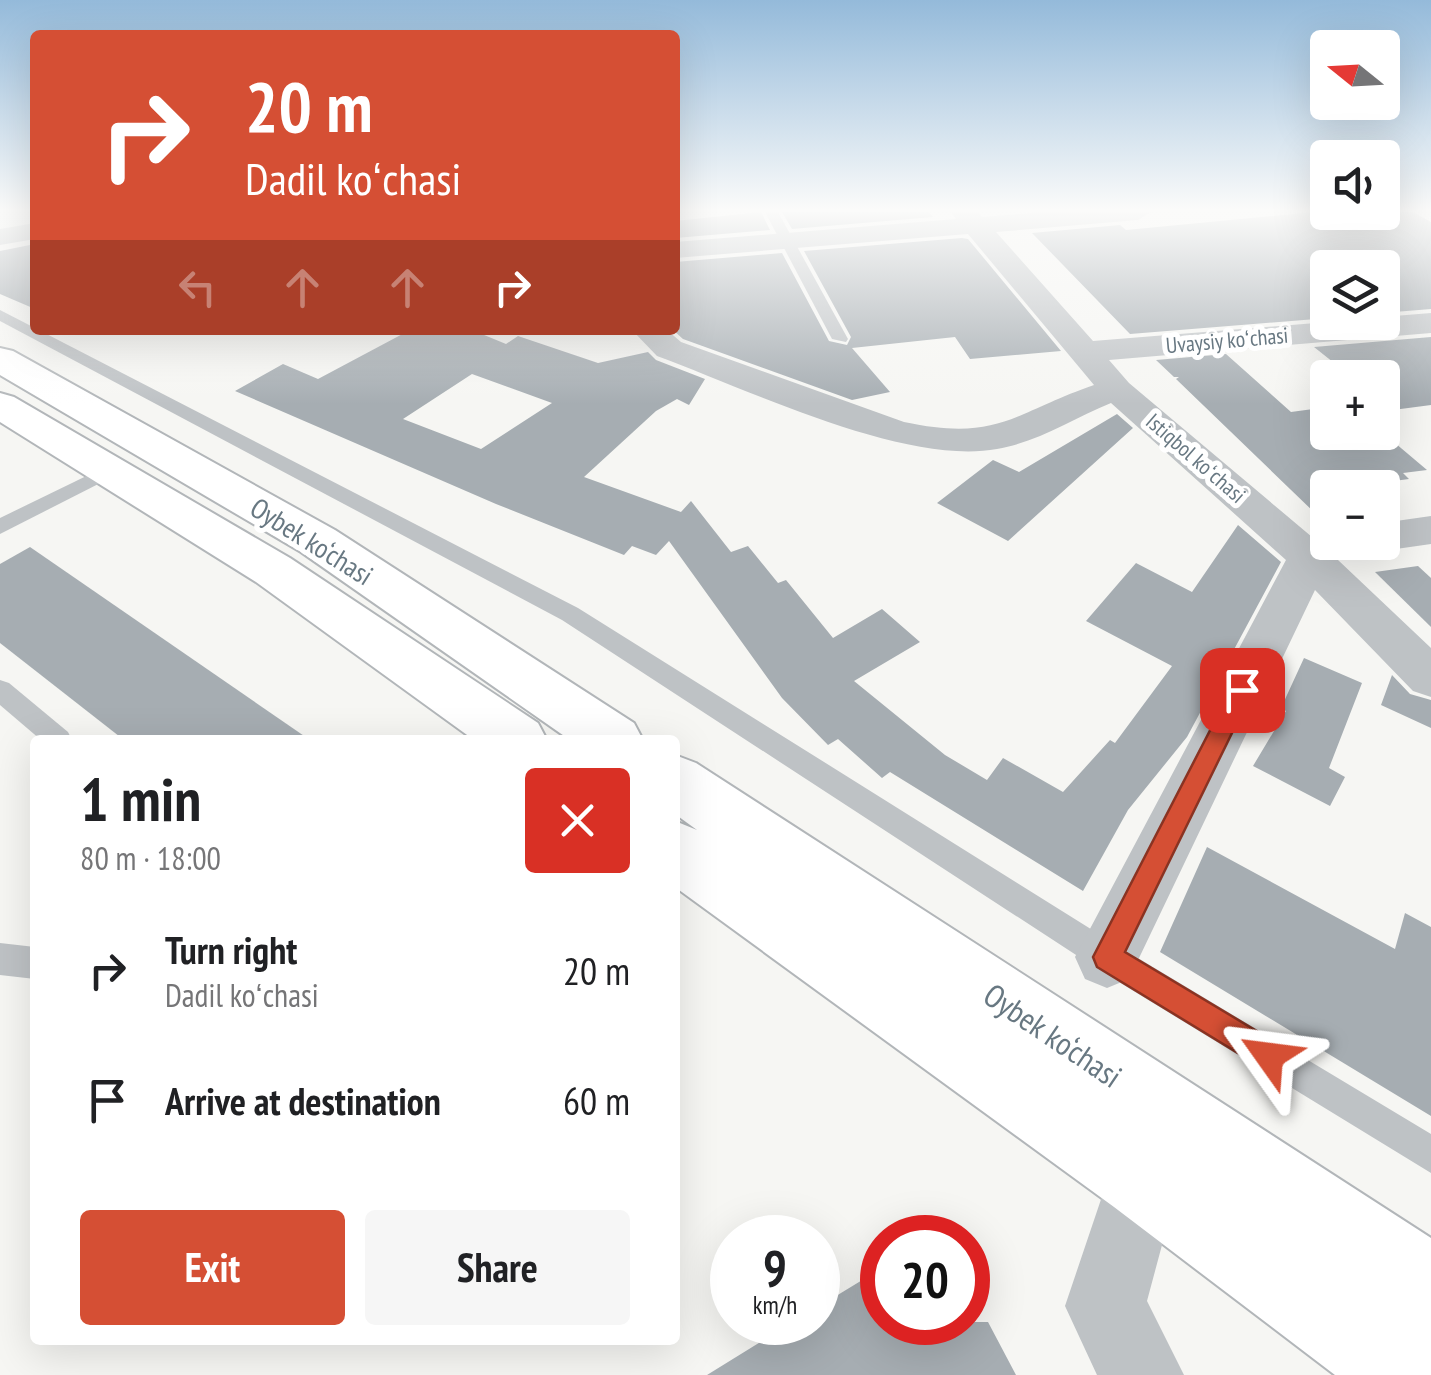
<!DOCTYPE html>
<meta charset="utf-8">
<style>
:root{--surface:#fff;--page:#f6f6f6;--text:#202124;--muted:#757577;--accent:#d54f34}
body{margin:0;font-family:"PT Sans Narrow",sans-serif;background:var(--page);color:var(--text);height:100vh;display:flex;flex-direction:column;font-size:38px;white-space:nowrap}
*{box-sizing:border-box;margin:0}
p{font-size:32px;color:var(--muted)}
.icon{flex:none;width:55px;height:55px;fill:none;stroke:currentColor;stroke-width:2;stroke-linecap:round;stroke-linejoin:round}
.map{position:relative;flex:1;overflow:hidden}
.details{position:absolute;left:30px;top:735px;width:650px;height:610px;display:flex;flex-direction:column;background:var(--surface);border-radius:10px;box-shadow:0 10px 40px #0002}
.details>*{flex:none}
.guide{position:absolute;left:30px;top:30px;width:650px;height:305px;border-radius:10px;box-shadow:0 10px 40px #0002;background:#d54f34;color:#fff;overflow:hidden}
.needle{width:65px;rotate:288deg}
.buttons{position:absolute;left:1310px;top:30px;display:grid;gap:20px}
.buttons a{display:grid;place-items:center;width:90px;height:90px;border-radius:10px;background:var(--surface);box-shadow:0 10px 40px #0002;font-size:50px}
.speed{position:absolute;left:710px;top:1215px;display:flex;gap:20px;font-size:50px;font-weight:700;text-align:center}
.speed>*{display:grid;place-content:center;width:130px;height:130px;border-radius:50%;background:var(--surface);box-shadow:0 10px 40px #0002;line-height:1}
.speed small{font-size:25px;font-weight:400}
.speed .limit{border:15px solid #d22;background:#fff;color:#111}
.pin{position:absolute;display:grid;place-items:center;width:85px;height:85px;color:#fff;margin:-42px;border-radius:20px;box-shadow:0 5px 15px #0006}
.me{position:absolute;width:110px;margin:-55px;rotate:301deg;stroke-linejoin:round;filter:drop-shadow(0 0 8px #0008)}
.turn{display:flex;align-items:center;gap:35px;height:210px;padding:0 50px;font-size:45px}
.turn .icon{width:130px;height:130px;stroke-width:2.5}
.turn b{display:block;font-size:70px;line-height:85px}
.lanes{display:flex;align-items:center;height:95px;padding:0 50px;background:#0003;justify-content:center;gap:50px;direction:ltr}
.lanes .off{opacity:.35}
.round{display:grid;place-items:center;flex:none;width:105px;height:105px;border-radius:10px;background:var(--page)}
.headline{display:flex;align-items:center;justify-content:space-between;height:170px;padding:0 50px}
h1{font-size:60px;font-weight:800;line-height:75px}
.button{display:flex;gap:20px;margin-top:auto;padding:20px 50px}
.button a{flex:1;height:115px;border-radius:10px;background:var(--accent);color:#fff;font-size:40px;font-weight:800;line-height:115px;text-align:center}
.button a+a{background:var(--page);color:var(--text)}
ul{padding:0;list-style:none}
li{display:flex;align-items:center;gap:30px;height:130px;padding:0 50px}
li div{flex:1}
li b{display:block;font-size:38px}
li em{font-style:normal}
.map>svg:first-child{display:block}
.building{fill:#a6adb2;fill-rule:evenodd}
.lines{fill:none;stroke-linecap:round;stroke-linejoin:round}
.primary-casing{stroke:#b2b6b9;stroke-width:4}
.service{fill:#bec2c5;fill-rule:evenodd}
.minor{fill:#bec2c5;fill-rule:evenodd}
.primary{fill:#fff;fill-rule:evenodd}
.route{fill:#d54f34;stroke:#8a3322;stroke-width:2.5}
.labels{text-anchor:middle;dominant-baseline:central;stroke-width:10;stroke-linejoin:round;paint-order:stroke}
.far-street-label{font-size:22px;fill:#687882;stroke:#fff}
.street-label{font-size:28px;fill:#687882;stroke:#fff}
.near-street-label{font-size:32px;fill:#687882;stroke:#fff}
</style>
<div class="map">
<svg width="1431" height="1375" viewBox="0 0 1431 1375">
<rect width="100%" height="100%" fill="#f6f6f3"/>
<g class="building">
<polygon points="761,212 770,230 675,238 675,221"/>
<polygon points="782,212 929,212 933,217 792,229"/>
<polygon points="1315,212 1413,212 1431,222 1431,309 1382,313 1382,268 1328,268 1328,318 1130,334 1032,233 1120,225 1126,230"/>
<polygon points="962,238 968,239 1061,351 970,359 955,337 852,348 890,392 852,400 683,339 673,330 675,262 782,253 829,341 847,345 851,337 804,251"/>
<polygon points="35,244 35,309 0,294 0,251"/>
<path d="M410,330H472L506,344L518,336L598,363L648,352L656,360L705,379L689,405L677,399L656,411L584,477L681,512L691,501L731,552L748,546L778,583L786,580L833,638L882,609L920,642L854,681L945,755L987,780L1003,758L1063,792L1110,740L1115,743L1172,666L1086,621L1136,563L1192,592L1238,525L1281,562L1187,737L1128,810L1083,891L890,772L882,778L838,739L828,745L782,698L669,541L656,555L632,546L624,555L496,504L235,391L283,364L318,379ZM472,374L552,403L481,449L403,419Z"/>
<polygon points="1431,337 1431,405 1393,410 1382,401 1382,378 1353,378 1314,347"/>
<polygon points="1226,354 1291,412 1328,407 1328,432 1382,432 1427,470 1403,473 1409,479 1371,484 1375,488 1328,488 1328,514 1317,515 1176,379 1179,377 1174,377 1156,360"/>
<polygon points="1117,414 1133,428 1008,541 937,503 993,460 1019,472"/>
<polygon points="30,547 310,740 124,740 0,643 0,564"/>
<polygon points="1418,566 1431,578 1431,627 1375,572"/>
<polygon points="1304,658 1362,683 1329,768 1345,777 1330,806 1253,766 1286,711 1281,708"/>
<polygon points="1392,675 1410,694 1431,700 1431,728 1381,705"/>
<polygon points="1207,847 1395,949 1405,913 1431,927 1431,1116 1160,952"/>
<polygon points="882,1268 882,1322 988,1322 1016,1375 707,1375 793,1322 818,1322 818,1307"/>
</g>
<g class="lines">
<g class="primary-casing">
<g id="primary">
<polygon points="0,348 13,351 335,530 634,723 643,740 570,740 301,552 0,375"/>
<polygon points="0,393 14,397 290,558 538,723 547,740 474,740 256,582 0,422"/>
<polygon points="675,755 696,763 1431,1238 1431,1375 1335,1375 1114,1207 675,887 675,821 697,830 675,814"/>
</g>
</g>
<g class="service">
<polygon points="765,212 778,212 848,339 846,342 832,339"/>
<polygon points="0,310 578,608 1118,946 1431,1134 1431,1173 1096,968 562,620 0,321"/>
<polygon points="109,465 116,467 116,475 0,534 0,518"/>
<polygon points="0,680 9,683 68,732 72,740 41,740 0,705"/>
<polygon points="0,943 35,947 35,979 0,975"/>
</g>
<g class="minor">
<path d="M951,212H978L982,217L1043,212H1151L1138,220L996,232L1093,341L1328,322H1382V317L1431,313V333L1109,360L1129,383L1312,537L1328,530V542H1357L1351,552L1338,560L1431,648V697L1413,691L1315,590L1129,979L1107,988L1085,979L1075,957L1286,560L1111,403C1072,419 1038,442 997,449C904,466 747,389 657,356L632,330H667L681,342L904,422C999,442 1013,413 1094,385L968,234L675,258V242L956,219Z"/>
<polygon points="35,223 35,239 0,245 0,229"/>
<polygon points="1431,516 1431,544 1382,551 1364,542 1382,542 1382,523"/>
<polygon points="1143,1141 1169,1152 1180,1178 1147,1301 1184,1375 1097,1375 1065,1306 1117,1152"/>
</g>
<use href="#primary" class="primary"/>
</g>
<linearGradient id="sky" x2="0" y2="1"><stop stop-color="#94bada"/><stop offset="0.52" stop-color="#fbfbfa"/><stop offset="1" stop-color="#fbfbfa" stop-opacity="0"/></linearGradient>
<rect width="1431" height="404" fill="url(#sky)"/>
<polygon class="route" points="1242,681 1253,690 1125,952 1280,1045 1285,1056 1280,1067 1269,1072 1097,967 1093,957 1234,684"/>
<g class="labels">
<g class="far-street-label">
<text transform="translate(1227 340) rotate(-5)">Uvaysiy koʻchasi</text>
<text transform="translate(1196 458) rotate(41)">Istiqbol koʻchasi</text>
</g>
<g class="street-label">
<text transform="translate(312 541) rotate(32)">Oybek ko‘chasi</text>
</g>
<g class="near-street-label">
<text transform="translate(1053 1035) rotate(34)">Oybek ko‘chasi</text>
</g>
</g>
</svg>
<div class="buttons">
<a><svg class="needle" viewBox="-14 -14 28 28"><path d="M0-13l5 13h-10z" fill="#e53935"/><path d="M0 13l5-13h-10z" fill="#757577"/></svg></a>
<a><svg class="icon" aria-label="sound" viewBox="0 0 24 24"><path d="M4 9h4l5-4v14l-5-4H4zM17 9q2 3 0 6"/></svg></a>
<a><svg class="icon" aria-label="layers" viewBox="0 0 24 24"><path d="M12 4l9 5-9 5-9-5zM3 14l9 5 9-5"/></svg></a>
<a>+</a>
<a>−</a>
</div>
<div class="speed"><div>9<small>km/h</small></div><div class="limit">20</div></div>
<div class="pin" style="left:1242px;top:690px;background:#d93025"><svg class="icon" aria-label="arrive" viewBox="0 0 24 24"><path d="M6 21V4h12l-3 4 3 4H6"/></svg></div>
<svg class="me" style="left:1269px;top:1056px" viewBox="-20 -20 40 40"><path d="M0-17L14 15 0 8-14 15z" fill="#d54f34" stroke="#fff" stroke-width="4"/></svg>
<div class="guide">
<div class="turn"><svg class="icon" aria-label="right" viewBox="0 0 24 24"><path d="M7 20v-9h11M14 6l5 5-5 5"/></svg><div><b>20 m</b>Dadil koʻchasi</div></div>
<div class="lanes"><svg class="icon off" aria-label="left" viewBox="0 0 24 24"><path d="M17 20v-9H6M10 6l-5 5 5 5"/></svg><svg class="icon off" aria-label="ahead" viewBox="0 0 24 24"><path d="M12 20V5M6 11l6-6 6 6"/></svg><svg class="icon off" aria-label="ahead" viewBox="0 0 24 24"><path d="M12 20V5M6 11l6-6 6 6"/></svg><svg class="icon" aria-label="right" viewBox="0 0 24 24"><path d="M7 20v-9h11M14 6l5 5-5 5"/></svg></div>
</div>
<section class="details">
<div class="headline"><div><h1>1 min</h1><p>80 m · 18:00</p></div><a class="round" style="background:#d93025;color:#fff"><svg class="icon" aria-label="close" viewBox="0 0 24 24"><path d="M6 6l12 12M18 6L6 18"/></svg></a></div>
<ul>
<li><svg class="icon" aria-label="right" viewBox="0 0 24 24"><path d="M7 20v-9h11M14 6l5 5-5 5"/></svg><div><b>Turn right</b><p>Dadil koʻchasi</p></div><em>20 m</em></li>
<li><svg class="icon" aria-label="arrive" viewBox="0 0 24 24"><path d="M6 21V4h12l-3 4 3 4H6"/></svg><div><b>Arrive at destination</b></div><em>60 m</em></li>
</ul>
<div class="button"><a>Exit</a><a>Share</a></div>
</section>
</div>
